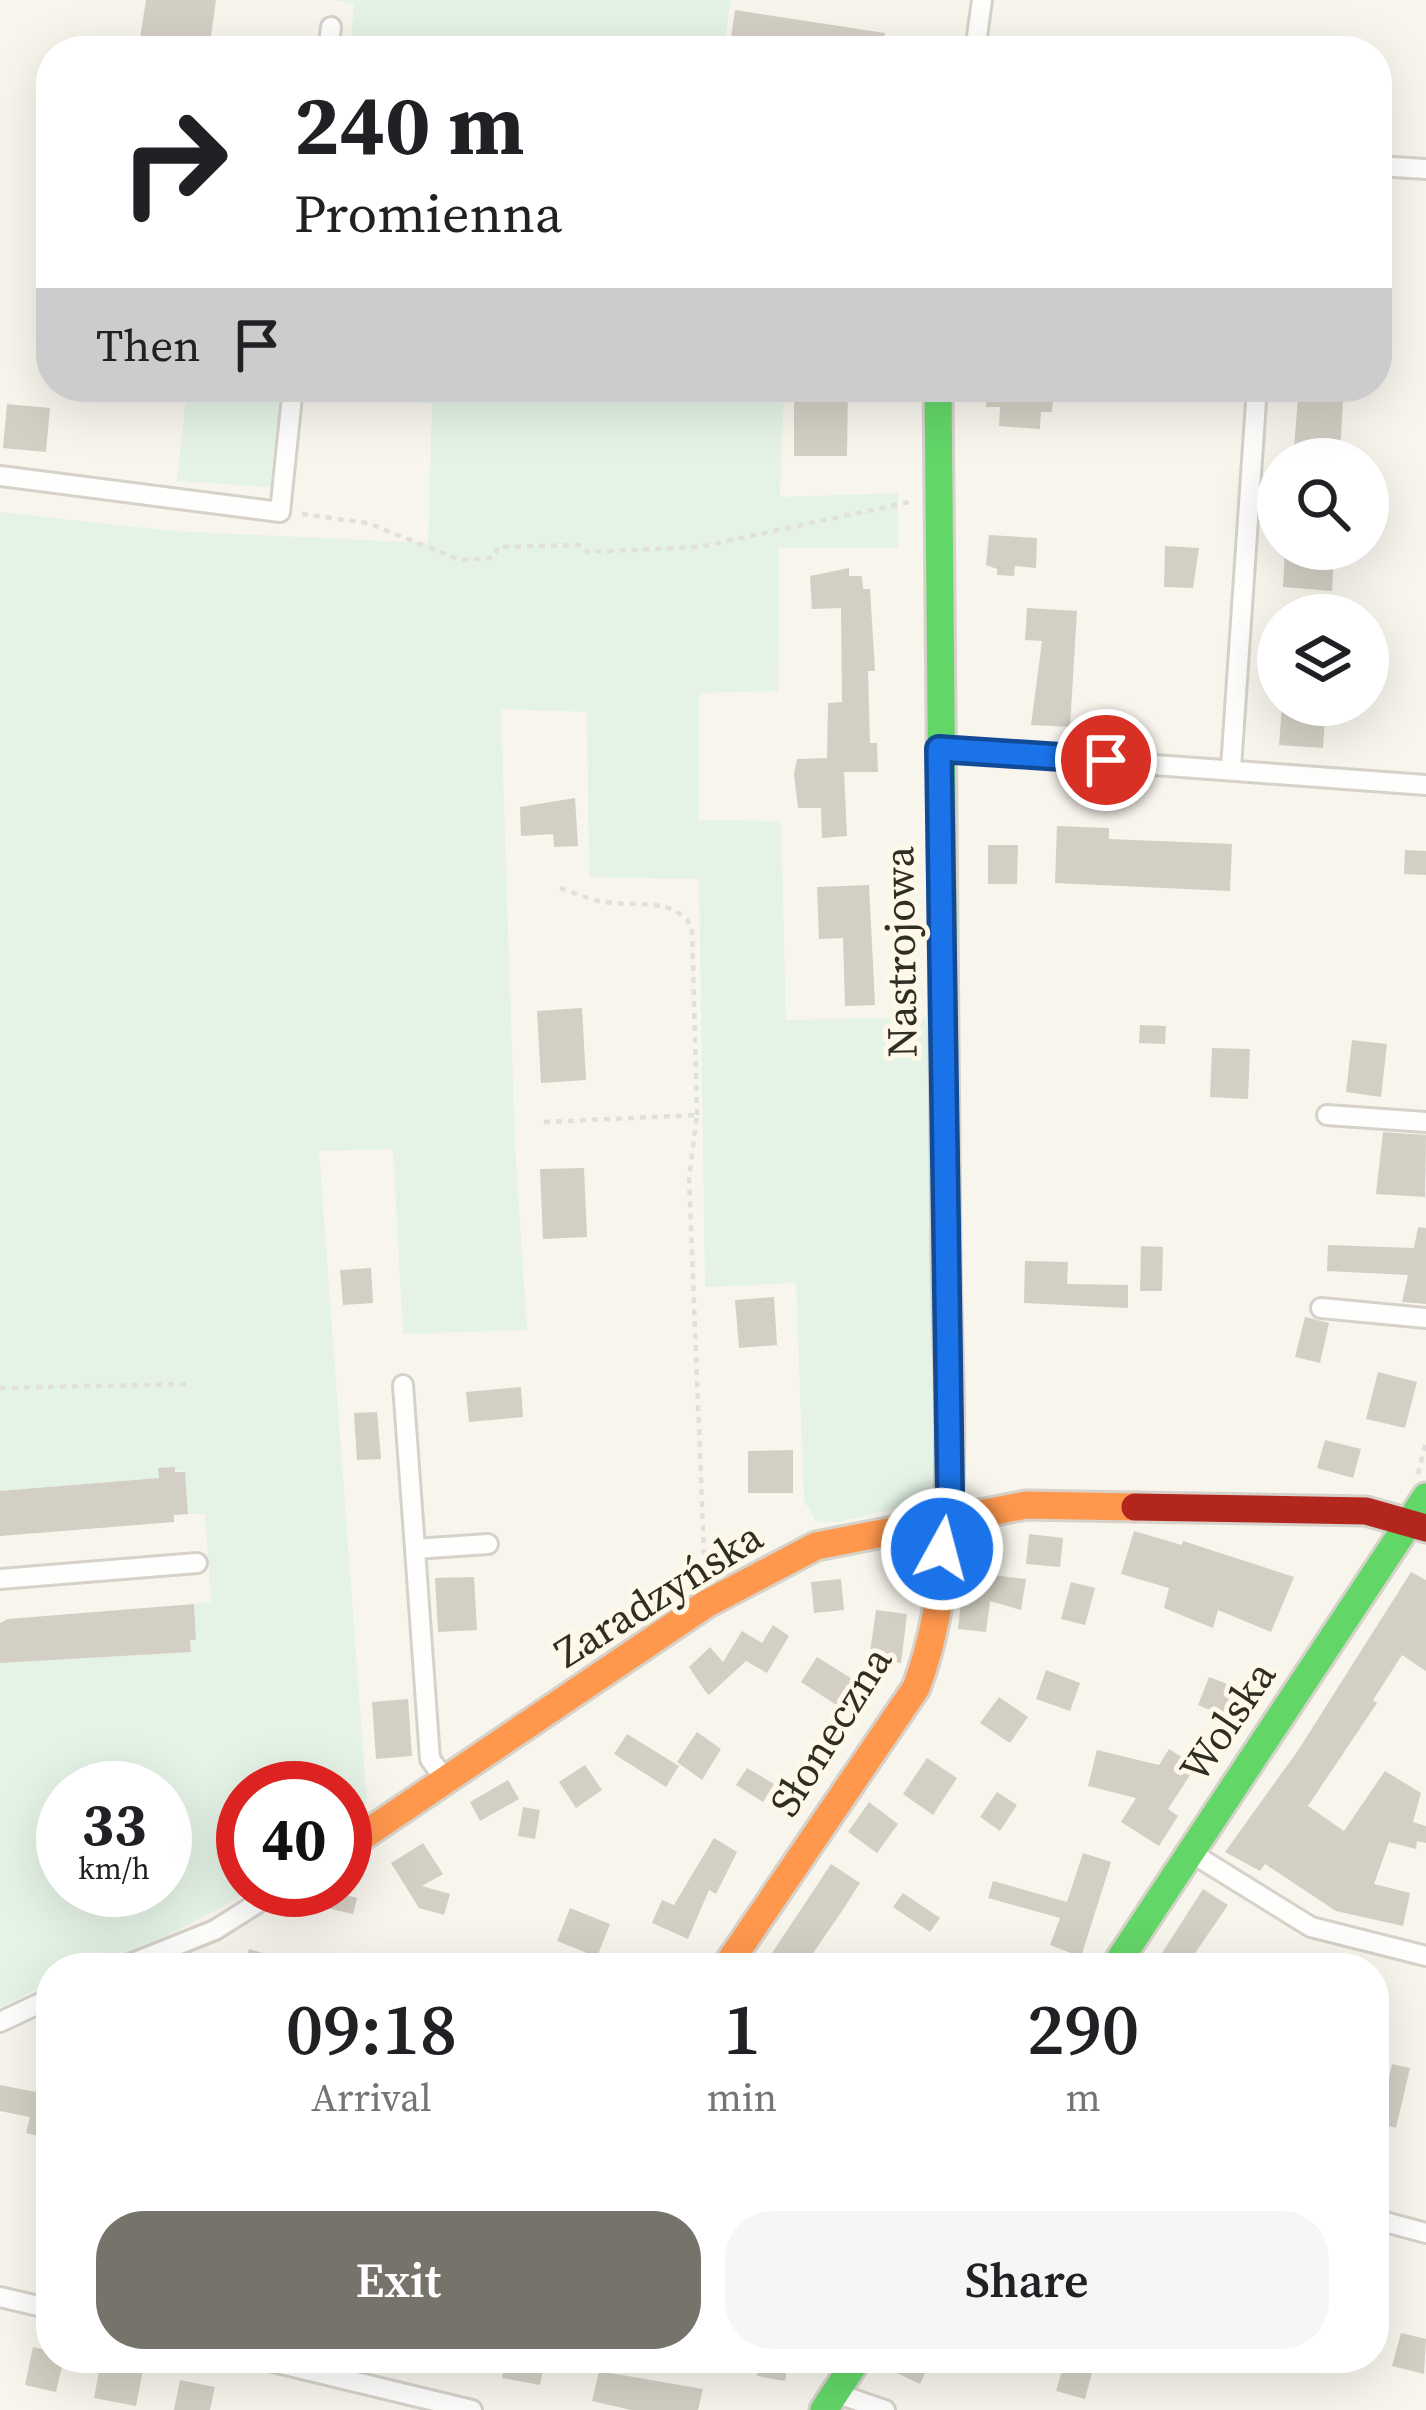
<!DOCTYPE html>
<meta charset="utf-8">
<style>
:root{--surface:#fff;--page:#f6f6f6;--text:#202124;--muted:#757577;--accent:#76736a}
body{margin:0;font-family:"Source Serif 4",serif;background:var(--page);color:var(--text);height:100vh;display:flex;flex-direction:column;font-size:45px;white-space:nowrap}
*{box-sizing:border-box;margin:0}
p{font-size:39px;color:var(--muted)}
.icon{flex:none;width:66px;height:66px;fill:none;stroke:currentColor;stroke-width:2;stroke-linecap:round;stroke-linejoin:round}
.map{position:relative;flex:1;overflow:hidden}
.side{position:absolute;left:36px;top:1953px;width:1353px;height:420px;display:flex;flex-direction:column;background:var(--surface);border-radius:48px;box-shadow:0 12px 48px #0002}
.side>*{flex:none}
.banner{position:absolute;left:36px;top:36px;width:1356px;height:366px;border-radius:48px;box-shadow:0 12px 48px #0002;background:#fff;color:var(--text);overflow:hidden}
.tools{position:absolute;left:1257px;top:438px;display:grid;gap:24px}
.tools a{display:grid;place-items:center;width:132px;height:132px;border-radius:50%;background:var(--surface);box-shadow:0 12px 48px #0002;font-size:60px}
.speed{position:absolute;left:36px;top:1761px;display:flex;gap:24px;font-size:60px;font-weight:700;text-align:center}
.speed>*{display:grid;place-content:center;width:156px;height:156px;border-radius:50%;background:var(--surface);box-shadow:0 12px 48px #0002;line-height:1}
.speed small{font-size:30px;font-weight:400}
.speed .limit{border:18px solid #d22;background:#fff;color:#111}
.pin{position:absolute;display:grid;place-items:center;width:102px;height:102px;color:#fff;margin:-51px;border:6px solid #fff;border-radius:50%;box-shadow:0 3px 12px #0007}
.me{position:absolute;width:132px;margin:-66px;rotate:7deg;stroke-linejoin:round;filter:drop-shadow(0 0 9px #0008)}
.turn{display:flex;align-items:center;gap:42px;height:252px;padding:0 60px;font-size:54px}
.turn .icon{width:156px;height:156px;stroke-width:2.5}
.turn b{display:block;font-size:84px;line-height:102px}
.then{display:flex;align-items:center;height:114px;padding:0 60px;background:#0003;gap:24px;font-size:45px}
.eta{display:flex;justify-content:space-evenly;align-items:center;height:204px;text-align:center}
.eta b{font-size:72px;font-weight:600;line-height:84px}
.cta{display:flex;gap:24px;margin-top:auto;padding:24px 60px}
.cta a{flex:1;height:138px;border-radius:48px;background:var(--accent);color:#fff;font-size:48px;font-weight:600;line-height:138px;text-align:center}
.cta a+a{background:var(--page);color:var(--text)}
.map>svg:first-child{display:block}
.green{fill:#e5f3e6;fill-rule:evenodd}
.building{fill:#d3cfc4}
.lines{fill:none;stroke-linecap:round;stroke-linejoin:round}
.street-casing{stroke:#d6d2ca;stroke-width:24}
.fast-casing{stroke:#d6d2ca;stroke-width:33}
.slow-casing{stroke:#d6d2ca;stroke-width:33}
.jam-casing{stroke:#d6d2ca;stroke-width:33}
.path{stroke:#e1e0dd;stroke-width:4.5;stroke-dasharray:6 6;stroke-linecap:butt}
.street{stroke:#fefefc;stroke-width:18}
.fast{stroke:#63d668;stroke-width:27}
.slow{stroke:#ff974d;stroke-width:27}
.jam{stroke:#b3261e;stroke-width:27}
.route-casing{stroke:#114b97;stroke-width:30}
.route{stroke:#1a73e8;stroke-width:21}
.labels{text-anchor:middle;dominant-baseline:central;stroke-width:10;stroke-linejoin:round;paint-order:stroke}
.street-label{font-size:42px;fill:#302d23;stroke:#fdf8e8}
</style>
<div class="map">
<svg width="1426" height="2410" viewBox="0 0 1426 2410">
<rect width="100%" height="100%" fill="#f8f5ed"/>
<g class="green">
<polygon points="334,0 731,0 723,51 338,51 339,36 351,36 354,5"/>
<polygon points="187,387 282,387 270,487 177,481"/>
<path d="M300,387H784L780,497L898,493V548H779L778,691L699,693V820L781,821L786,1020L932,1017L942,1497L839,1522L816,1521L804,1501L796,1283L705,1287L699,879L589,877L587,712L501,709L515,1145L527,1330L403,1334L393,1149L319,1151L367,1803L345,1819V1788H243V1890H253C191,1922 122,1968 51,1968V1982L0,2008V1663L191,1652L190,1640L196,1639L194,1604L211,1602L205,1514H188L185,1472L158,1468L159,1478L36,1488L17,1495L16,1490L0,1491V512L173,531L428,543L432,404ZM63,1788H165V1890H63Z"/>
</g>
<g class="building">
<polygon points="146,0 216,0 209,51 138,51"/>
<polygon points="735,10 885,33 882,51 729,51"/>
<polygon points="794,387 848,387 847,456 794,456"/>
<polygon points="987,387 1054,388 1052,412 1041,412 1040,429 999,426 1000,407 986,407"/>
<polygon points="1298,398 1343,402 1340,451 1294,447"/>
<polygon points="7,404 50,408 46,452 3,448"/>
<polygon points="989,535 1037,538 1036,568 1015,566 1014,576 997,575 997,569 986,565"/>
<polygon points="1165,546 1199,548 1193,588 1164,587"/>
<polygon points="1285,549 1334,551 1332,591 1283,587"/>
<polygon points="849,568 849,576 862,576 863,589 870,589 875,671 868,671 870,743 877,743 878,772 844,772 847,836 822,838 821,808 798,808 794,774 797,759 827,758 828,703 842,702 841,608 812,609 810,576"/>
<polygon points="1027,608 1077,611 1070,727 1031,725 1042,641 1025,640"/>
<polygon points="1282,705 1326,705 1323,748 1279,745"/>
<polygon points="575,798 578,846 554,847 553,834 521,836 520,807"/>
<polygon points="1057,826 1109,828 1109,839 1232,844 1230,891 1055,883"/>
<polygon points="988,845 1018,845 1017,884 988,884"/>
<polygon points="1405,850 1426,851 1426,875 1404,874"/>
<polygon points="869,885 875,1005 845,1006 843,938 819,939 817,887"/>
<polygon points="582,1008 586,1080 541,1083 537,1011"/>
<polygon points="1140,1025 1166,1026 1165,1044 1139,1043"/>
<polygon points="1352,1040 1387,1044 1381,1097 1346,1092"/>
<polygon points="1212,1048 1250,1049 1248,1099 1210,1097"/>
<polygon points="1383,1132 1426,1135 1425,1197 1376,1194"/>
<polygon points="584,1168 587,1237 543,1239 540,1169"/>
<polygon points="1418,1227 1426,1228 1426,1304 1402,1302 1408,1275 1327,1271 1328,1245 1414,1248"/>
<polygon points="1141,1246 1163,1247 1162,1291 1140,1291"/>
<polygon points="1025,1261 1068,1262 1067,1284 1128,1285 1128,1308 1024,1303"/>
<polygon points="371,1268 373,1303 343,1305 340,1270"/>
<polygon points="774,1297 777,1345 739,1348 735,1300"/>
<polygon points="1305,1317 1329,1323 1320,1363 1295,1357"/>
<polygon points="1378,1372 1417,1382 1405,1428 1366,1419"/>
<polygon points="521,1387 523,1417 469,1422 466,1392"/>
<polygon points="377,1412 381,1459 357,1460 354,1413"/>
<polygon points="1325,1440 1361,1449 1353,1478 1317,1468"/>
<polygon points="793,1450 793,1493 748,1493 748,1451"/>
<polygon points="175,1467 175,1472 185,1472 188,1514 174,1515 174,1522 0,1536 0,1491 159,1478 158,1468"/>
<polygon points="1134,1531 1182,1545 1183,1541 1294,1577 1271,1632 1218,1610 1213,1628 1164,1608 1169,1588 1121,1574"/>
<polygon points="1029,1534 1063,1538 1060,1567 1026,1564"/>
<polygon points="964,1572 1026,1579 1021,1610 990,1601 986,1632 958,1629"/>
<polygon points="1411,1572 1426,1580 1426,1671 1402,1655 1373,1700 1377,1703 1308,1806 1344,1831 1385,1771 1421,1793 1413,1822 1426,1826 1426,1843 1417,1841 1416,1849 1389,1842 1374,1884 1410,1893 1403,1926 1336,1911 1265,1864 1260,1871 1225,1852 1299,1749"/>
<polygon points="474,1577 477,1630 438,1632 435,1578"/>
<polygon points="841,1579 844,1610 814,1613 811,1582"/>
<polygon points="1071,1582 1095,1588 1085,1625 1061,1619"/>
<polygon points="194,1604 196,1640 190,1640 191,1652 0,1663 0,1623 8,1619"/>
<polygon points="876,1610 907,1614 901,1663 869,1659"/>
<polygon points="773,1625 789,1636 767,1673 746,1661 709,1695 705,1691 689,1667 710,1647 723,1662 742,1631 762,1643"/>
<polygon points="817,1657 854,1680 838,1706 801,1682"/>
<polygon points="1046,1670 1080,1683 1070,1711 1036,1699"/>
<polygon points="1209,1677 1238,1688 1227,1717 1198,1705"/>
<polygon points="999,1697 1028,1717 1010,1743 980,1723"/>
<polygon points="408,1699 412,1756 376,1759 372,1702"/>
<polygon points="697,1732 721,1749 702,1780 677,1762"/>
<polygon points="627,1734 679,1766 666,1787 614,1754"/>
<polygon points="1169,1749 1196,1766 1168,1809 1178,1816 1159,1846 1121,1822 1136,1798 1088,1786 1097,1750 1159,1765"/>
<polygon points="927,1758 957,1778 933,1815 903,1794"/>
<polygon points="585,1765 602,1790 576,1808 559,1782"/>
<polygon points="747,1768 774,1784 763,1802 736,1785"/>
<polygon points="508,1780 519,1799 480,1821 470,1802"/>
<polygon points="997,1792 1017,1805 1000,1831 980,1817"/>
<polygon points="869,1802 898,1824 877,1853 848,1832"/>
<polygon points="523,1807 540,1810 535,1839 518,1836"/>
<polygon points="714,1838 737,1852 716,1894 709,1890 688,1939 652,1923 662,1900 674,1905"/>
<polygon points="423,1843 443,1874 422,1886 450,1894 444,1915 419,1908 391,1863"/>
<polygon points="1083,1853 1111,1862 1081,1957 1050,1945 1060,1918 988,1898 993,1881 1067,1902"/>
<polygon points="831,1864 860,1883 842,1911 803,1968 762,1968"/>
<polygon points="1203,1889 1228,1905 1185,1968 1162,1953"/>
<polygon points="331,1891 357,1898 353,1914 327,1908"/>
<polygon points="903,1893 940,1918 930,1932 893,1907"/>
<polygon points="570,1908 610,1924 597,1957 557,1941"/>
<polygon points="249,1949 299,1963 298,1968 244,1968"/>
<polygon points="1392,2064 1410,2068 1396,2128 1378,2123"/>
<polygon points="0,2085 51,2095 51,2139 26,2133 30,2117 0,2111"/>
<polygon points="1401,2333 1426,2339 1424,2374 1392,2366"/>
<polygon points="33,2347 51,2351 51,2358 64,2358 56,2392 25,2385"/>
<polygon points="506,2358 545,2360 540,2385 502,2378"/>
<polygon points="760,2358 789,2358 785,2381 757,2376"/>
<polygon points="902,2358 932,2358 920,2384 895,2372"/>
<polygon points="101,2361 143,2370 136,2406 94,2398"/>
<polygon points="1064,2364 1092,2372 1085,2399 1056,2391"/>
<polygon points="599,2371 703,2389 698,2410 631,2410 592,2401"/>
<polygon points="180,2380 215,2387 210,2410 174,2410"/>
</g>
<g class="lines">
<g class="street-casing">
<g id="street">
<polyline points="328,51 331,27"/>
<polyline points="975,51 982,0"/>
<polyline points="1377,166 1426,169"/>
<polyline points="0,476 280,512 293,387"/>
<polyline points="939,749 1426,785"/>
<polyline points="1231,768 1257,387"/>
<polyline points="1327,1115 1426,1122"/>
<polyline points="1321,1308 1426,1318"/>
<polyline points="403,1385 415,1549"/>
<polyline points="0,1579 197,1563"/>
<polyline points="447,1782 430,1759 415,1549 488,1544"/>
<polyline points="1190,1852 1311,1927 1426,1956"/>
<polyline points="120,1968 215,1930 278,1890"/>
<polyline points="0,2022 51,1998"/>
<polyline points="1374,2219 1426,2233"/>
<polyline points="0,2297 51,2309"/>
<polyline points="256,2358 472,2410"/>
<polyline points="835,2393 885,2410"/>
</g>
</g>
<g class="fast-casing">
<g id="fast">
<polyline points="938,387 946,1253"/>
<polyline points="1114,1968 1426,1497"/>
<polyline points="824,2410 858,2358"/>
</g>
</g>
<g class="slow-casing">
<g id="slow">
<polyline points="345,1848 706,1604 816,1546 1026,1505 1135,1507"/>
<path d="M726,1967L916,1688C964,1563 947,1387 946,1253"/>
</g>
</g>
<g class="jam-casing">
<polyline id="jam" points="1135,1507 1366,1511 1426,1528"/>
</g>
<g class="path">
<polyline points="302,514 368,523 460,560 493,558 498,547 582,545 587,552 699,547 914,501"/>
<path d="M560,888C573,892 586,898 599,901C631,908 673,895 692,927L697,1115"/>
<polyline points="544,1122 697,1115 689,1178 705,1580"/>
<polyline points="0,1388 191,1384"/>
<polyline points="1418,1474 1426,1442"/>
</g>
<use href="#street" class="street"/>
<use href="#fast" class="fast"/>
<use href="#slow" class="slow"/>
<use href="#jam" class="jam"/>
</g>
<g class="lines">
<g class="route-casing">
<polyline id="route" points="942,1549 950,1496 939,749 1106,760"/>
</g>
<use href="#route" class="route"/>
</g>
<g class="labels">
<g class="street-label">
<text transform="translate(900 952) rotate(-91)">Nastrojowa</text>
<text transform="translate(658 1594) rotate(-32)">Zaradzyńska</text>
<text transform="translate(1227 1721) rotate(-56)">Wolska</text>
<text transform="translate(830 1731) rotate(-58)">Słoneczna</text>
</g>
</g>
</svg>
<div class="tools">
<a><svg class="icon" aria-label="search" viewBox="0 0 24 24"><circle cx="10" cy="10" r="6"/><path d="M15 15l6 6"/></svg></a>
<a><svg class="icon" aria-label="layers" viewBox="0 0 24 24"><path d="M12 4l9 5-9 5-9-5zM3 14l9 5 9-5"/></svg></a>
</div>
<div class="speed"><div>33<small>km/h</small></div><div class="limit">40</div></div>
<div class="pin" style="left:1106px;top:760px;background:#d93025"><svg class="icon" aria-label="arrive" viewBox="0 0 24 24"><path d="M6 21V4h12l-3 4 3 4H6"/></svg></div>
<svg class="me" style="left:942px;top:1549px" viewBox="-20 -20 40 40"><circle r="17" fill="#1a73e8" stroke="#fff" stroke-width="3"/><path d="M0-11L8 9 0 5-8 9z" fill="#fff"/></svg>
<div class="banner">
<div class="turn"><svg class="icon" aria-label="right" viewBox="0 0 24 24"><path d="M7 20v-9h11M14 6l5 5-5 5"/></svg><div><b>240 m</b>Promienna</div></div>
<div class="then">Then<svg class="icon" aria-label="arrive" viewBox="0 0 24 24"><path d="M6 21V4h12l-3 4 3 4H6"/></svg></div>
</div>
<section class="side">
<div class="eta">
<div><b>09:18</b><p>Arrival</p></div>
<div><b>1</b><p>min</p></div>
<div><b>290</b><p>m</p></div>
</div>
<div class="cta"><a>Exit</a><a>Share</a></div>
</section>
</div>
